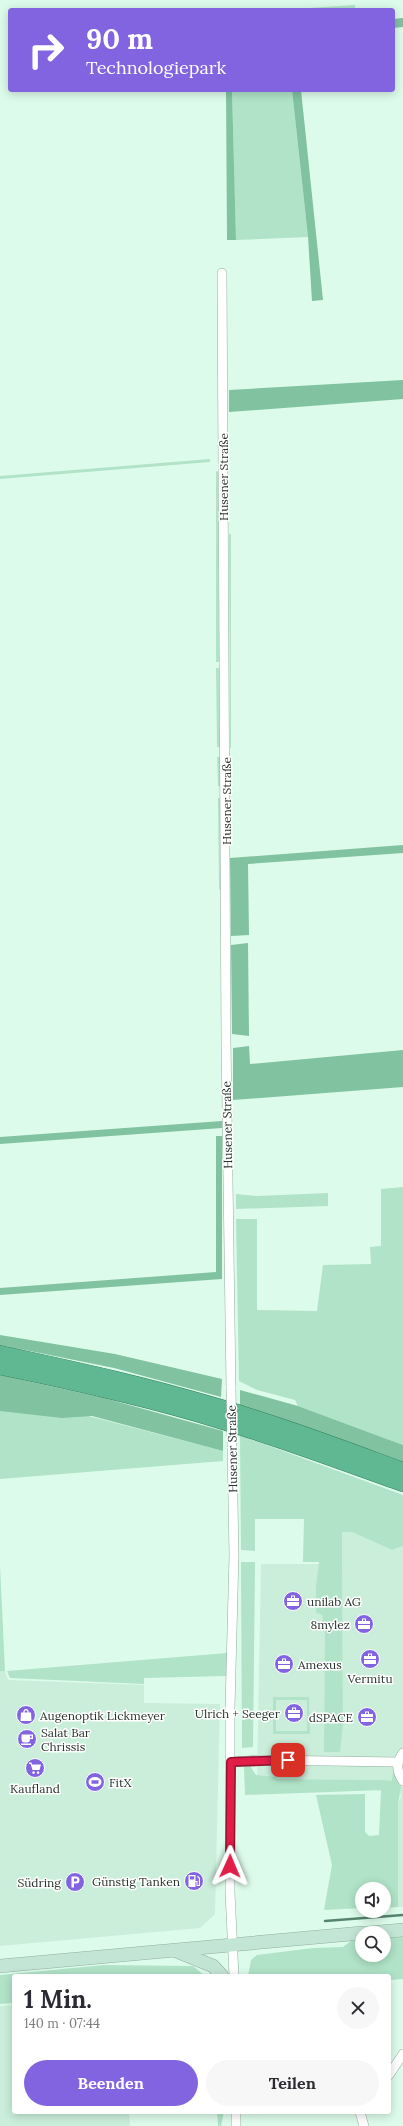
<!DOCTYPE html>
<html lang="de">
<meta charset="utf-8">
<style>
:root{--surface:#fff;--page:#f7f7f7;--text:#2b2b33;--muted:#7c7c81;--accent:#8264e0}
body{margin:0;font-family:Lora,serif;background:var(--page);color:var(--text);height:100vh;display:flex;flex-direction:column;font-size:15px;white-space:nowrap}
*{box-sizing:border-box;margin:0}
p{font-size:13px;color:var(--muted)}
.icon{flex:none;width:22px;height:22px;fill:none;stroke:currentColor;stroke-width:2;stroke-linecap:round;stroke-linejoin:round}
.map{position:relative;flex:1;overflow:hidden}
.details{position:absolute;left:12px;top:1974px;width:379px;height:140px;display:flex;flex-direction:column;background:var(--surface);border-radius:4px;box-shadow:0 2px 10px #0003}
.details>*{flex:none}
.guide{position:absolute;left:8px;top:8px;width:387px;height:84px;border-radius:4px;box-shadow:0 2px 10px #0003;background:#8264e0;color:#fff;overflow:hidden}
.tools{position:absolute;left:355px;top:1882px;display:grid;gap:8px}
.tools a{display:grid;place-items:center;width:36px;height:36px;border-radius:50%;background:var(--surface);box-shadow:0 2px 10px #0003;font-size:20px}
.pin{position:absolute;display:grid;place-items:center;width:34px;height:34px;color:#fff;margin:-17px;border-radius:8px;box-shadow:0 2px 6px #0006}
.me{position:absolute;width:44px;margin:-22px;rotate:1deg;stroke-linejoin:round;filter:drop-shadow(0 0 3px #0008)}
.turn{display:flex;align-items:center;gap:14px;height:84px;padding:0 12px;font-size:18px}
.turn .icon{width:52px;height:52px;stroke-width:2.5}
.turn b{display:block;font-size:28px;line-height:34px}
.round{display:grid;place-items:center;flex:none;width:42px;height:42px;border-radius:21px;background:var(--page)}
.summary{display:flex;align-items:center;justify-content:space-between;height:68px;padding:0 12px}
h1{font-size:24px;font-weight:700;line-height:30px}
.button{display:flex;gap:8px;margin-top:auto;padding:8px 12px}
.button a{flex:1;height:46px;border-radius:24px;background:var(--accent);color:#fff;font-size:16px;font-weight:700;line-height:46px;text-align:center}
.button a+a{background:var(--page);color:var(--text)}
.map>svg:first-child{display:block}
.built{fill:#caeeda}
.green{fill:#b0e3c7;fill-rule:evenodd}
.forest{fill:#81c2a0}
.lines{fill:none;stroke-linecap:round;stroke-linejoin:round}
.stream{stroke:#55856c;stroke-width:2.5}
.minor-casing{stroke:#92ae9e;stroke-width:10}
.secondary-casing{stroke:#92ae9e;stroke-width:14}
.trunk-casing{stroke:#327e5c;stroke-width:16}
.minor{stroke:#fff;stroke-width:9}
.secondary{stroke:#c3e5d6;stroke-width:13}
.trunk{stroke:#5fb892;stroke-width:15}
.minor-bridge-casing{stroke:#92ae9e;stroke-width:10;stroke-linecap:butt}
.minor-bridge{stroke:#fff;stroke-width:9}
.route-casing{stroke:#92132f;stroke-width:10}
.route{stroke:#e11d48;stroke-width:7}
.labels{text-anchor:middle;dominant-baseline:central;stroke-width:3;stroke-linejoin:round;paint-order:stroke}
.street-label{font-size:12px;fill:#28332d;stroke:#fff}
.poi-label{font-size:12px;fill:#28332d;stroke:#fff;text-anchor:start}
</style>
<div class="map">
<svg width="403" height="2126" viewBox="0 0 403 2126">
<rect width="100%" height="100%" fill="#ddfbea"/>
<g class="built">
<polygon points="342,1531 352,1532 392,1550 403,1546 403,1907 398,1907 398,1804 401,1796 397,1782 384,1780 257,1779 261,1564 319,1564 316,1613 322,1615 343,1724"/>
<polygon points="0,1671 5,1671 8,1680 144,1685 144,1703 220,1704 215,1914 200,1928 0,1946"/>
<polygon points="14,2005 14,2112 129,2112 130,2126 0,2126 0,2006"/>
</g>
<g class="green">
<polygon points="355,5 355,10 280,10"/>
<polygon points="232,90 292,90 308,237 236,240"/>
<polygon points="210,459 210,462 0,479 0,476"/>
<polygon points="216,471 218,472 219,662 216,662"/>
<polygon points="229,534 231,534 231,748 230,748"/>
<polygon points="216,668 219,668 220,747 217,747"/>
<polygon points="217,757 220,757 221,786 218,786"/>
<polygon points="218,798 221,798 221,889 219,890"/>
<polygon points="403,1187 403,1445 298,1406 295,1400 257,1390 239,1381 236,1219 257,1219 257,1310 317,1311 323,1265 371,1264 370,1247 381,1246 381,1189"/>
<polygon points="328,1193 328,1206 236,1209 236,1194 257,1196"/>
<polygon points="0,1393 223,1451 223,1461 0,1479"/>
<polygon points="240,1435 403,1495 403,1546 392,1550 352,1532 342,1532 343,1724 340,1752 324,1752 325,1634 322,1615 316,1613 316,1587 319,1562 303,1562 304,1519 255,1519 255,1551 241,1550"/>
<polygon points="241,1562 255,1562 253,1747 242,1748"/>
<polygon points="0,1566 5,1671 0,1671"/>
<polygon points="227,1653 227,1676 144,1678 144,1684 10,1678 7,1671"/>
<path d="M273,1697H309L310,1734H273ZM276,1700H307V1731H276Z"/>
<polygon points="250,1766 256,1775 276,1777 277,1779 384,1780 392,1781 393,1772 401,1787 398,1804 398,1907 384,1908 384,1889 362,1889 362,1908 324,1910 332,1865 316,1795 365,1794 365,1832 369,1836 379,1835 381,1790 383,1790 245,1795 244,1767"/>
<polygon points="403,1937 403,1979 389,1980 389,1976 248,1976 251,1960 257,1955 313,1948 343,1947 351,1941 362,1940 362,1955 384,1955 384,1938"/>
<polygon points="104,1965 193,1966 205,1976 14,1976 14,2003 0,2004 0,1975"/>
<polygon points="217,2112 224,2112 221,2126 218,2126"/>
</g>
<g class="forest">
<polygon points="403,18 403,27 393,28 393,19"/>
<polygon points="226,90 232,90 236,240 227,240"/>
<polygon points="292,90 301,90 323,300 312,301 308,237"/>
<polygon points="403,380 403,399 229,412 229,390"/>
<polygon points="403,845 403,853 248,864 249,935 231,936 230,858"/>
<polygon points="248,943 249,1036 232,1034 231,945"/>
<polygon points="249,1046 250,1064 403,1050 403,1087 233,1100 233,1048"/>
<polygon points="222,1121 222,1128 0,1144 0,1137"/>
<polygon points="216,1136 222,1136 222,1279 0,1295 0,1288 216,1272"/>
<polygon points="0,1335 115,1354 222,1379 221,1397 114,1368 0,1345"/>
<polygon points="0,1375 104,1398 223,1431 223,1451 92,1416 62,1418 0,1411"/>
<polygon points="240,1390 298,1406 403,1445 403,1464 240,1406"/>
</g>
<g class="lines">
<polyline class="stream" points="325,1921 403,1915"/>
<g class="minor-casing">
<g id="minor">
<polyline points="222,273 226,1041 231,1388"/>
<polyline points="232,1447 234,1555 230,1708 230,1892 234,1976"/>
<path d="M403,1753C396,1762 396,1771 403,1781"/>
<polyline points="231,1762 261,1760 397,1762"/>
<polyline points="389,2075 403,2054"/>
<polyline points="236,2112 236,2126"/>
<polyline points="360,2112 364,2126"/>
</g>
</g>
<g class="secondary-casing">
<g id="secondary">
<polyline points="368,1933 403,1930"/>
<polyline points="176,1951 213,1966 222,1976"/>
<polyline points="0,1966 362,1933"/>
</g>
</g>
<g class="trunk-casing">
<g id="trunk">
<path d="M0,1353C68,1368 136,1382 203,1402C271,1421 337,1446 403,1470"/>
<path d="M0,1367C73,1382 146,1398 217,1420C280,1439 341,1462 403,1484"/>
</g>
</g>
<use href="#minor" class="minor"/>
<use href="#secondary" class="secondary"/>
<use href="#trunk" class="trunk"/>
<g class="minor-bridge-casing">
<polyline id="minor-bridge" points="231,1388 232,1447"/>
</g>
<use href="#minor-bridge" class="minor-bridge"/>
</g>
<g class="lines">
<g class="route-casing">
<polyline id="route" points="230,1866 231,1762 288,1760"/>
</g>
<use href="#route" class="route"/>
</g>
<defs>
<g id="office-disc" transform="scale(1)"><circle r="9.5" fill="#8264e0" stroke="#fff"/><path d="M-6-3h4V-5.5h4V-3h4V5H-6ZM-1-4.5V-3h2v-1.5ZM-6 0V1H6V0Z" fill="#fff"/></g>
<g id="shop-disc" transform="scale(1)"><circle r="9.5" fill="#8264e0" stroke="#fff"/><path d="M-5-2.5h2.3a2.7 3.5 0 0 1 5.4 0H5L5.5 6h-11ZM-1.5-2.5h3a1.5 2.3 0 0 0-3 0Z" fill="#fff"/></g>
<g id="cafe-disc" transform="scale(1)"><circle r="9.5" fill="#8264e0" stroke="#fff"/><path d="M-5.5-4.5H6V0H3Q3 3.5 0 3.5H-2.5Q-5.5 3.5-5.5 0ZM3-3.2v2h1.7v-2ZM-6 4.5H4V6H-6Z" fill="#fff"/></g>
<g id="supermarket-disc" transform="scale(1)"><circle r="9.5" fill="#8264e0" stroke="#fff"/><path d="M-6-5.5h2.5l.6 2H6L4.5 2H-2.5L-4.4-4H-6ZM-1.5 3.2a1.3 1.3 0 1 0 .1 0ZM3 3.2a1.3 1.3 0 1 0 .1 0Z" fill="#fff"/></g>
<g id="stadium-disc" transform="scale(1)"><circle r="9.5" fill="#8264e0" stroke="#fff"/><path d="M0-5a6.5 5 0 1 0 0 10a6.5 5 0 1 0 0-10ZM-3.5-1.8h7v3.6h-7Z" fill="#fff"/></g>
<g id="fuel-disc" transform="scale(1)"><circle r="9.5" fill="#8264e0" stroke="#fff"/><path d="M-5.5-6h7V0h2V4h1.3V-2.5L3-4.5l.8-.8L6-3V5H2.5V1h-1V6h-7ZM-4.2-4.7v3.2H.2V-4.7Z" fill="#fff"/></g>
<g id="parking-disc" transform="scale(1)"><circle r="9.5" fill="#8264e0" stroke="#fff"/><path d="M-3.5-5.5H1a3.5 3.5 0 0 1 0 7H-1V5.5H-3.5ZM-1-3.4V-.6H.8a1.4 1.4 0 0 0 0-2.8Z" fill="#fff"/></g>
</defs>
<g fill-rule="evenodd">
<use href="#office-disc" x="293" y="1601"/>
<use href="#office-disc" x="364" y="1624"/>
<use href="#office-disc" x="370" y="1659"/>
<use href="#office-disc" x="284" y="1664"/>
<use href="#office-disc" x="294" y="1713"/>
<use href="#shop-disc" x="26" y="1715"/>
<use href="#office-disc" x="367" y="1717"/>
<use href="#cafe-disc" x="27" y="1739"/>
<use href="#supermarket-disc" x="35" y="1768"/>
<use href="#stadium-disc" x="95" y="1782"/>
<use href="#fuel-disc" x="194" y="1881"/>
<use href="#parking-disc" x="75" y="1882"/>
</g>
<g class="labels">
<g class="street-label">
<text transform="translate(223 477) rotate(-90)">Husener Straße</text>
<text transform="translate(226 801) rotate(-90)">Husener Straße</text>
<text transform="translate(227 1125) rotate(-91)">Husener Straße</text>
<text transform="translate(232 1449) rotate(-91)">Husener Straße</text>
</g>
<g class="poi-label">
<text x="307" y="1601">unilab AG</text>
<text x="350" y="1624" text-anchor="end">8mylez</text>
<text x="298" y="1664">Amexus</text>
<text x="370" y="1678" text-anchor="middle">Vermitu</text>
<text x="280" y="1713" text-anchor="end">Ulrich + Seeger</text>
<text x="40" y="1715">Augenoptik Lickmeyer</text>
<text x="353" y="1717" text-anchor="end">dSPACE</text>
<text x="41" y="1732">Salat Bar<tspan x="41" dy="14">Chrissis</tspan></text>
<text x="109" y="1782">FitX</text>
<text x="35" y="1788" text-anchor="middle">Kaufland</text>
<text x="180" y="1881" text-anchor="end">Günstig Tanken</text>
<text x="61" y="1882" text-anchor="end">Südring</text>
</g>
</g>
</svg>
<div class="tools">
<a><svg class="icon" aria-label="sound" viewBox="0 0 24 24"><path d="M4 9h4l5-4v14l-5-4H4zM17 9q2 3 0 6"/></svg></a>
<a><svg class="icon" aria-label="search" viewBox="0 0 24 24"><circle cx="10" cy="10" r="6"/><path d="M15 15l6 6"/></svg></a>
</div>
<div class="pin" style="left:288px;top:1760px;background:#d93025"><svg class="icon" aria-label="arrive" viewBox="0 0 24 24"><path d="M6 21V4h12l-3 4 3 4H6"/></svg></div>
<svg class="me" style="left:230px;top:1866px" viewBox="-20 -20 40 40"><path d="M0-17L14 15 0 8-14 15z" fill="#e11d48" stroke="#fff" stroke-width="4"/></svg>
<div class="guide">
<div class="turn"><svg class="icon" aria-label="right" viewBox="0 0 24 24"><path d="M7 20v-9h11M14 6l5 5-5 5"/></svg><div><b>90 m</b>Technologiepark</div></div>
</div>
<section class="details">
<div class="summary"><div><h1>1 Min.</h1><p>140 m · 07:44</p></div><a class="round"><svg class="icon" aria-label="close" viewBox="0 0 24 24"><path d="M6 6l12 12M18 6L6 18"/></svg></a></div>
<div class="button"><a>Beenden</a><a>Teilen</a></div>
</section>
</div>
